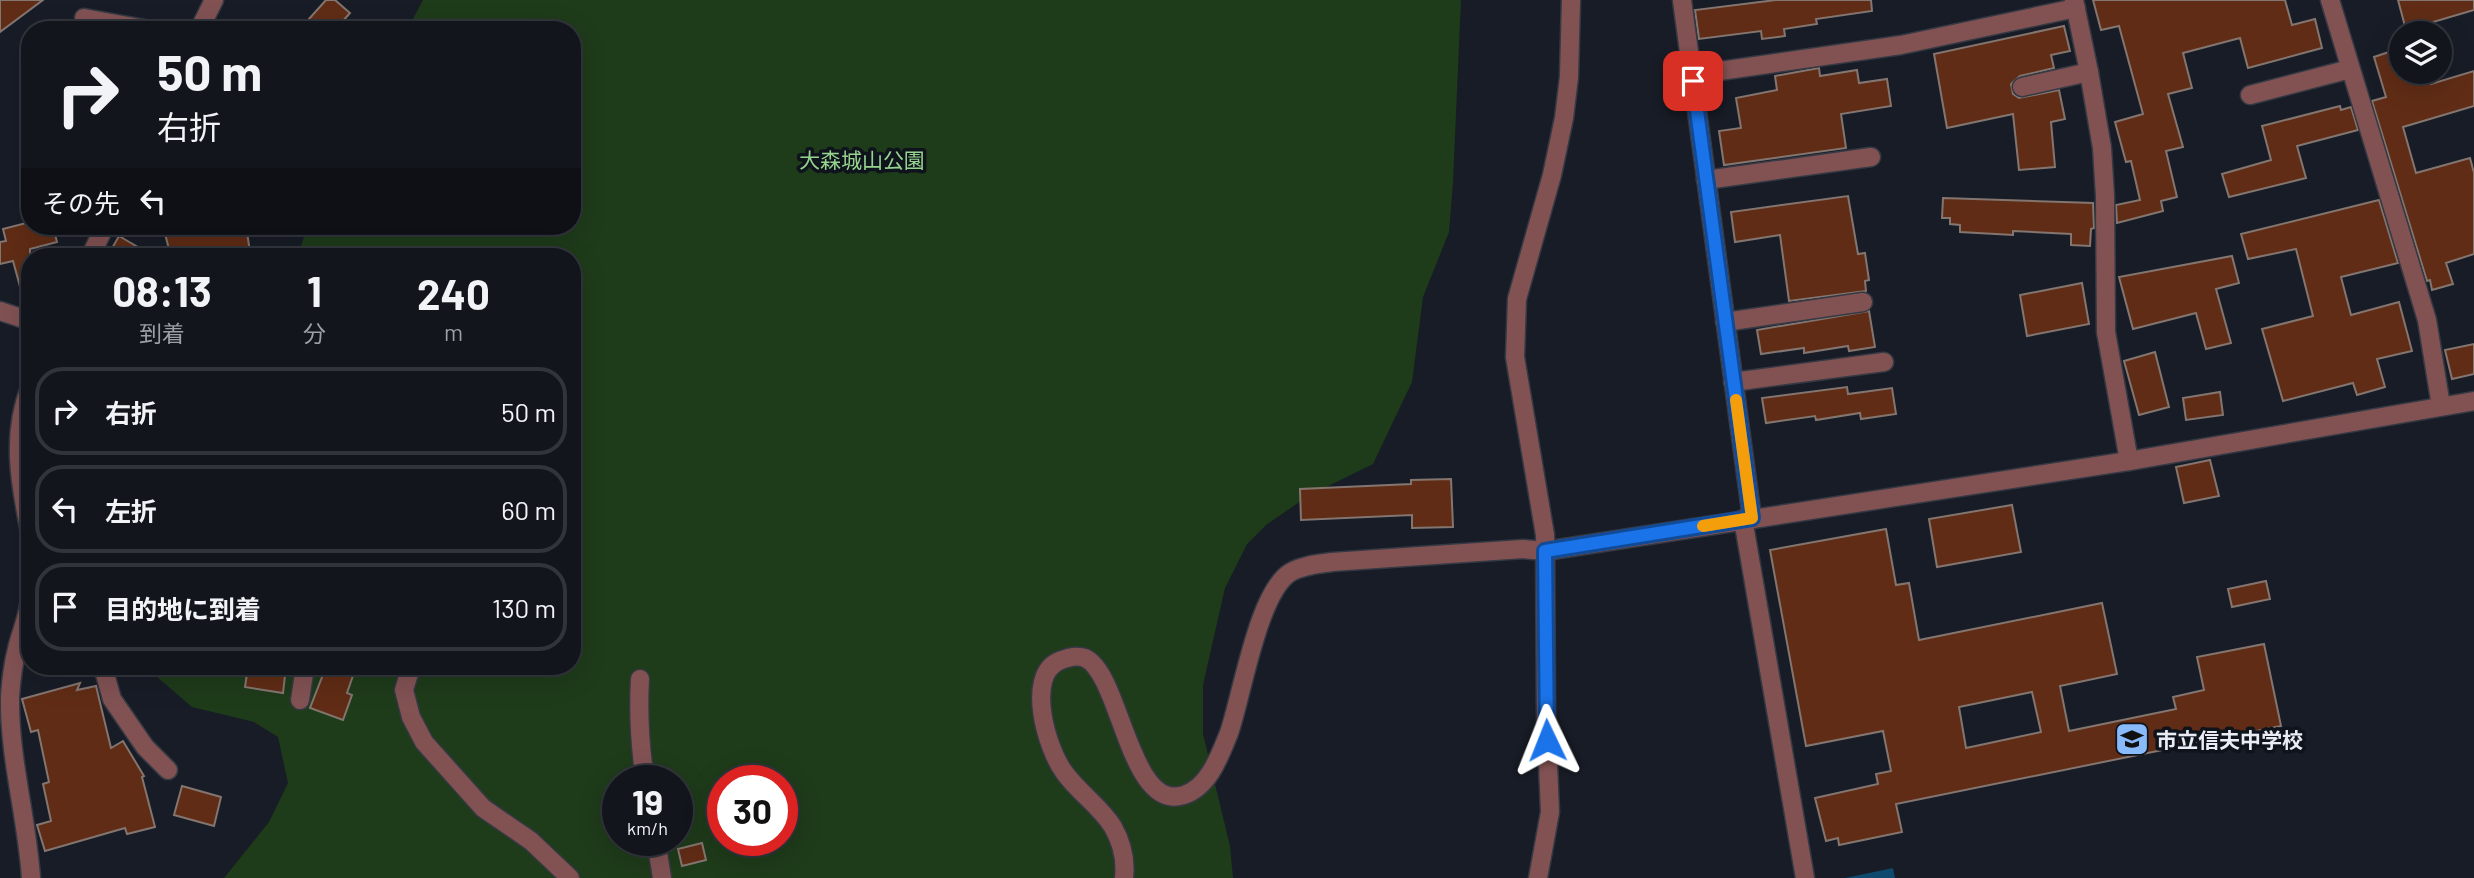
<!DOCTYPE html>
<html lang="ja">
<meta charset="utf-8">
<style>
:root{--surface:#12151c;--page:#1b1e25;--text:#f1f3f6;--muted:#9c9fa3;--line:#31343b}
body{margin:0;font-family:Barlow,"Noto Sans JP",sans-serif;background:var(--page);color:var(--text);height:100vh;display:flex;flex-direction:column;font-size:26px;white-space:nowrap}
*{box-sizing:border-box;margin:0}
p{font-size:23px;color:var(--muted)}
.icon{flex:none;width:38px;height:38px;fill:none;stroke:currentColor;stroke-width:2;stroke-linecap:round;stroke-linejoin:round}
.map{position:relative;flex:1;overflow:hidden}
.panel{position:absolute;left:21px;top:248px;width:560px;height:427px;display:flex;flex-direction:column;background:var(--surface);border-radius:28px;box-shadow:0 7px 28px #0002,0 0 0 2px var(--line)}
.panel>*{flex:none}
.hud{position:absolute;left:21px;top:21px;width:560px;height:214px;border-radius:28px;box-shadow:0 7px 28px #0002,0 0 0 2px var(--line);background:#12151c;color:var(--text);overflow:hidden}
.fabs{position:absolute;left:2389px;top:21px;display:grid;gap:14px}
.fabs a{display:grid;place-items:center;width:63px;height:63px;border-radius:50%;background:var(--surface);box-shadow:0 7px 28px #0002,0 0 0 2px var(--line);font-size:35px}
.speed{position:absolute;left:602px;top:765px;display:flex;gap:14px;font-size:35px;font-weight:700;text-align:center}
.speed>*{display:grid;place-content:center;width:91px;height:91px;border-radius:50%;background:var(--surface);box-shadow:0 7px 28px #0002,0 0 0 2px var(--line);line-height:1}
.speed small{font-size:18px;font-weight:400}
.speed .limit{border:10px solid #d22;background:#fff;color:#111}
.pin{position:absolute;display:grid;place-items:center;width:60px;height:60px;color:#fff;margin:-30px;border-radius:14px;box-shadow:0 4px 10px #0006}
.me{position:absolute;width:77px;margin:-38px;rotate:358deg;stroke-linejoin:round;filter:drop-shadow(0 0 5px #0008)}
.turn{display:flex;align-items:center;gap:24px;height:147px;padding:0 21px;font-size:32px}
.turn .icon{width:91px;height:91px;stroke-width:2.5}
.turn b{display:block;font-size:49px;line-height:60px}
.then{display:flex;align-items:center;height:66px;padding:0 21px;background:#0003;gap:14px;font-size:26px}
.eta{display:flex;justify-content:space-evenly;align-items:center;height:119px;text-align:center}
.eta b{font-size:42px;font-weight:700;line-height:49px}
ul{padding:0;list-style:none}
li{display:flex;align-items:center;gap:21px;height:88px;margin:0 14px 10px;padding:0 7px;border:4px solid var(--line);border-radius:28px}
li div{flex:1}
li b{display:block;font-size:26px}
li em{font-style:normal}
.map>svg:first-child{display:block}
.green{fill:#1e3b1a;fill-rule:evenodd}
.water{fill:#0f496e}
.building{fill:#602c15;stroke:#83756f;stroke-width:2;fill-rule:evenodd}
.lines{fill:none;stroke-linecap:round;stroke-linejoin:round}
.street-casing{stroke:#353943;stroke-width:21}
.street{stroke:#825253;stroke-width:18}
.route-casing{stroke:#114b97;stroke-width:18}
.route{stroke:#1a73e8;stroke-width:12}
.slow{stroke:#f59e0b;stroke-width:12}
.labels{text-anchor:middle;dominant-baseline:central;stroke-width:7;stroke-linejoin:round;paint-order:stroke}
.park-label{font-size:21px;fill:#96d38e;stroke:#0f131c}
.poi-label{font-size:21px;font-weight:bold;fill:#e9ecf3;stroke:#0f131c;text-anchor:start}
</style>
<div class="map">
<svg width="2474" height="878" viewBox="0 0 2474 878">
<rect width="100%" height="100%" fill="#181c26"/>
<path class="green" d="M423,0H1461L1453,182L1449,232L1423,297L1412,382L1373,464L1308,496L1266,525L1247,544L1225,588L1203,685V734L1230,846L1233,878H224L269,822L288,783L278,737L254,722L192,707L156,676L152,667H572V257H298L307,226H572V30H407ZM618,780H677V840H618ZM723,780H782V840H723Z"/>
<polygon class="water" points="1893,868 1895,878 1845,878"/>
<g class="building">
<polygon points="0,0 43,0 0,32"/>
<polygon points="326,0 335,0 350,13 335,30 299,30"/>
<polygon points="1776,0 1871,0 1872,11 1816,19 1817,24 1784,29 1785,36 1762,39 1761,31 1699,39 1695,10"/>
<polygon points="2093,0 2285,0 2292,25 2315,19 2322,48 2248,68 2240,38 2183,53 2192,88 2168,94 2183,147 2166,151 2177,197 2161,201 2163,211 2117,223 2116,205 2140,200 2131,161 2126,162 2115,122 2143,114 2119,26 2101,30"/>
<polygon points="2398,0 2474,0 2474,10 2406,30"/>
<polygon points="2064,26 2070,51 2051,55 2054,68 2020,76 2011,84 2013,94 2019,98 2059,90 2065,119 2051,122 2055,167 2019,170 2013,114 1947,128 1934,54"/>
<polygon points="2401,48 2401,72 2427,72 2431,84 2474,71 2474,106 2403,127 2416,173 2470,158 2474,173 2474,254 2446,263 2453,284 2432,290 2430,280 2427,281 2372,101 2386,97 2374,57"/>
<polygon points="1819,68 1820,76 1857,70 1859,83 1887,79 1891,106 1841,114 1846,148 1724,165 1719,131 1741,128 1736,98 1777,90 1775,76"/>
<polygon points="2340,106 2341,110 2351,107 2358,130 2297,146 2306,178 2229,197 2222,174 2271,160 2262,126"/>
<polygon points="1848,196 1858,254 1865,253 1869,280 1865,281 1866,291 1789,301 1780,235 1735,242 1731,212"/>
<polygon points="1943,198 2093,203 2094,228 2091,229 2090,246 2071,245 2071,234 2013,231 2013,235 1960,232 1960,225 1950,224 1950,218 1942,218"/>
<polygon points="2379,200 2398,263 2341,277 2351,315 2399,302 2412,351 2377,359 2385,387 2357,395 2353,383 2283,401 2262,329 2313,316 2296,249 2248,259 2241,234"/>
<polygon points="30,222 30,226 53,226 57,242 30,249 30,300 24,301 13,261 0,264 0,242 6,241 3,229"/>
<polygon points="163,226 240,226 240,233 247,232 250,252 223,257 171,257"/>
<polygon points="119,236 155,257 107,257"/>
<polygon points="2232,256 2239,283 2216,289 2231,343 2206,349 2196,313 2133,329 2119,277"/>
<polygon points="2082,283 2089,324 2027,336 2020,295"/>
<polygon points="1869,311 1875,347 1849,351 1848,346 1804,353 1804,348 1761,354 1757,330"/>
<polygon points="2474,344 2474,374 2452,379 2445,350"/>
<polygon points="2155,352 2169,407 2139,415 2124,361"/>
<polygon points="1847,387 1848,394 1892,388 1896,414 1861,419 1860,413 1816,420 1815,416 1766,423 1762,398"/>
<polygon points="2220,392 2223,415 2186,420 2183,398"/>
<polygon points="2210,460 2219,496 2184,503 2176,467"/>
<polygon points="1451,479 1453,527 1412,528 1412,515 1301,520 1300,489 1411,484 1411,480"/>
<polygon points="2012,505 2021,552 1937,567 1929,519"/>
<path d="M1886,529L1896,585L1909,583L1919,640L2102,603L2117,674L2060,686L2069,731L2176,709L2173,697L2204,690L2197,657L2264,644L2281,726L1896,804L1902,832L1839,845L1838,838L1826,841L1815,798L1878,784L1876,774L1891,771L1883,731L1806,746L1770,550ZM2032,692L2041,732L1966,748L1959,707Z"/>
<polygon points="2266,581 2270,599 2232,607 2228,589"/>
<polygon points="248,667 286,667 283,693 245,687"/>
<polygon points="326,667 356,667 347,693 352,695 343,720 310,708"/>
<polygon points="80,683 77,690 96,686 111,748 123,741 144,776 142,777 155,827 127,834 125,828 45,851 37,825 51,821 43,784 49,782 38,730 31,732 22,699"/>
<polygon points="182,786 221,797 214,826 174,815"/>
<polygon points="702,843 706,860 682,866 678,849"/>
</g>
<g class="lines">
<g class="street-casing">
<g id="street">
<polyline points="1682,0 1752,518"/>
<polyline points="2074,0 2089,72 2102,148 2105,196 2106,332 2129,461"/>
<polyline points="2330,0 2427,320 2441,406"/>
<polyline points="84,18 150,30"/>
<polyline points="199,30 214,0"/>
<polyline points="1692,75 1901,45 2076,8"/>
<polyline points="2022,87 2089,72"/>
<polyline points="2250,95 2350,69"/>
<polyline points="1706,180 1871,157"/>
<polyline points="90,257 105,226"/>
<polyline points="0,311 30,321"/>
<polyline points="1725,322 1863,302"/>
<polyline points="1733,382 1884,362"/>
<path d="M30,388C11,434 20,485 30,532"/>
<polyline points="1743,519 1805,878"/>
<path d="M30,597C29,616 21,631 17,649C13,664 11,682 10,697C9,758 27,817 31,878"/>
<polyline points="103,667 112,699 145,747 168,770"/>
<polyline points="411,667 404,690 411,717 424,742 483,808 531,841 570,878"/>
<path d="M640,679C638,714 640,746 645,780"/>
<polyline points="300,700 305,667"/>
<polyline points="656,840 662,878"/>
<path d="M1124,878C1126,861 1122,843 1113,827C1100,806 1078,792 1064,772C1047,749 1025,676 1059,661C1066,658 1077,655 1085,658C1121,674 1129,813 1184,795C1209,787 1220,755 1229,733C1242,696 1258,591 1291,572C1303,565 1319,564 1332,562L1523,549L1545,551L2129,461L2474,401"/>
<polyline points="1538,878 1550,812 1546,716 1545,535 1515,357 1517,299 1552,175 1564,118 1569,77 1571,0"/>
</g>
</g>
<use href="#street" class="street"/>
</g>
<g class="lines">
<g class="route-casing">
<polyline id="route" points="1547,740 1545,551 1752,518 1693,81"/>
</g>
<use href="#route" class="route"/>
<polyline class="slow" points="1703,526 1752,518 1736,400"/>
</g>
<defs>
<g id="school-square" transform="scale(1.75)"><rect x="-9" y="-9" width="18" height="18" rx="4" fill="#89bafc" stroke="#0f131c"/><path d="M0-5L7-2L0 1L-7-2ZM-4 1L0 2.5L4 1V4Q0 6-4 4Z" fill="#111"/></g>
</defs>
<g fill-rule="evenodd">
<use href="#school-square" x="2132" y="739"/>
</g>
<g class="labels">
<g class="park-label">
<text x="862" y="159">大森城山公園</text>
</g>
<g class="poi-label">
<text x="2156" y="739">市立信夫中学校</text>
</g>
</g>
</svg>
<div class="fabs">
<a><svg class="icon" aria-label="layers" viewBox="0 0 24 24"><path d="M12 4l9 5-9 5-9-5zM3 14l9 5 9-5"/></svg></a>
</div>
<div class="speed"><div>19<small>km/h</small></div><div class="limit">30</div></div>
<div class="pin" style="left:1693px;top:81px;background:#d93025"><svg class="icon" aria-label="arrive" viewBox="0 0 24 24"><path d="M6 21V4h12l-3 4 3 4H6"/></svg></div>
<svg class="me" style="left:1547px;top:740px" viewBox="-20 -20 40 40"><path d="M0-17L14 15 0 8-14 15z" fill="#1a73e8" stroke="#fff" stroke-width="4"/></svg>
<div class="hud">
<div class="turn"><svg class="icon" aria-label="right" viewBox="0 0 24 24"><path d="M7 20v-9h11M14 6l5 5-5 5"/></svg><div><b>50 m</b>右折</div></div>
<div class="then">その先<svg class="icon" aria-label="left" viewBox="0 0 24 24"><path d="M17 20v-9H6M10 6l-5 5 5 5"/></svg></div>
</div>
<section class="panel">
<div class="eta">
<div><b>08:13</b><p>到着</p></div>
<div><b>1</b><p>分</p></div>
<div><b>240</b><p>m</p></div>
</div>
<ul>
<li><svg class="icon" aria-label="right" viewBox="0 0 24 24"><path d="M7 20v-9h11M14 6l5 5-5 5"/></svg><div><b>右折</b></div><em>50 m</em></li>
<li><svg class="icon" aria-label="left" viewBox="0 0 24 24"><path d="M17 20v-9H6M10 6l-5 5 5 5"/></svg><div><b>左折</b></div><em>60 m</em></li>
<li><svg class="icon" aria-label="arrive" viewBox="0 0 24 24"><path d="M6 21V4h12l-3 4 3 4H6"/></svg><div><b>目的地に到着</b></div><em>130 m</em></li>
</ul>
</section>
</div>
